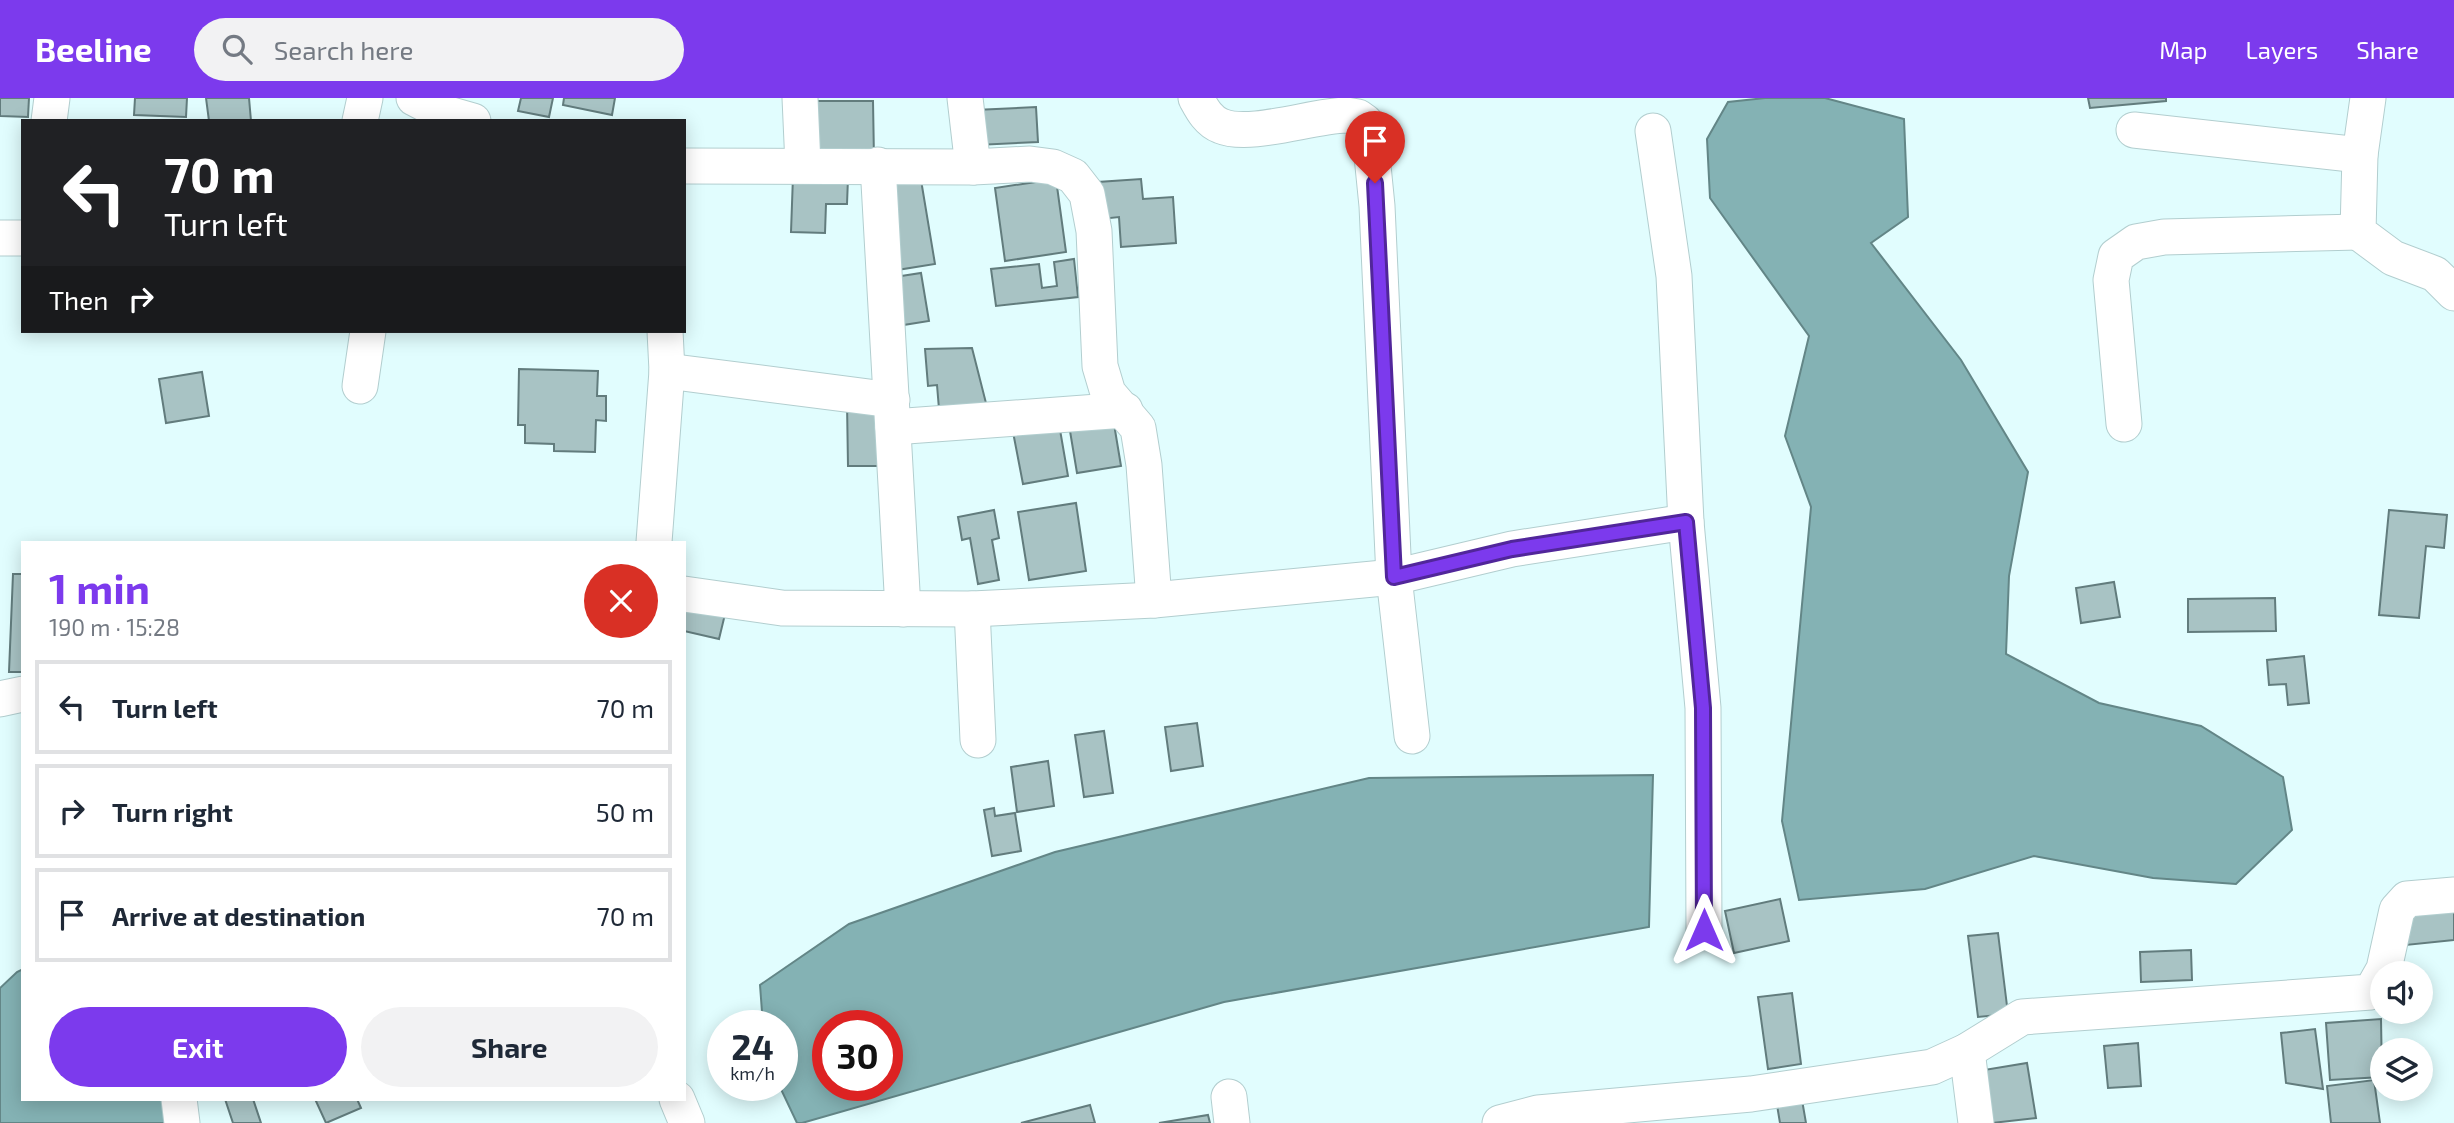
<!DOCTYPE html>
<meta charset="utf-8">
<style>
:root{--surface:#fff;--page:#f2f2f3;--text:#1f2937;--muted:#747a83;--line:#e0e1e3;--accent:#7c3aed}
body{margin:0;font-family:"Exo 2",sans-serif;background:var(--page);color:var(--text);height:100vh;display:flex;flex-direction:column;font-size:26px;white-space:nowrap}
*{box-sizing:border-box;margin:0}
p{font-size:23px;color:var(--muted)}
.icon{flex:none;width:38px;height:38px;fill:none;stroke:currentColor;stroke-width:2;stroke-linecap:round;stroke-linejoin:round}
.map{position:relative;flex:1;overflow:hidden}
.panel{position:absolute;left:21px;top:443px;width:665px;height:560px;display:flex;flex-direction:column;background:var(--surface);border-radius:0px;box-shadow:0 4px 18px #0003}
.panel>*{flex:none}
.top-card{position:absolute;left:21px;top:21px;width:665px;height:214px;border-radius:0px;box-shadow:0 4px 18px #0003;background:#202124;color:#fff;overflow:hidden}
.buttons{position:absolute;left:2370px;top:863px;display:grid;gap:14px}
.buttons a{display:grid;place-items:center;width:63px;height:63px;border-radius:50%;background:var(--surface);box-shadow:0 4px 18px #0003;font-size:35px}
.speed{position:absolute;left:707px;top:912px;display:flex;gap:14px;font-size:35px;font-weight:700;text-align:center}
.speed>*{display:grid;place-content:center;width:91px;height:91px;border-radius:50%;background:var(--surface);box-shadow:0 4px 18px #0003;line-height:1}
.speed small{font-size:18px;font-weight:400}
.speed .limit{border:10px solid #d22;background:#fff;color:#111}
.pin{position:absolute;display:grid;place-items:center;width:60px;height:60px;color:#fff;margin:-72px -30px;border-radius:50% 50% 50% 0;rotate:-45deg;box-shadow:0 0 7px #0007}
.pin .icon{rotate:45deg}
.me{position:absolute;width:77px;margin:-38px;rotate:0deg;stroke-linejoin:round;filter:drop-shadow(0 0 5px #0008)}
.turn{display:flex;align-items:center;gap:24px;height:147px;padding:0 28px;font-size:32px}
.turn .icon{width:91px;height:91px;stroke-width:2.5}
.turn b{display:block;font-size:49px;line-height:60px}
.then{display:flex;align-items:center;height:66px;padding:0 28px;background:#0003;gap:14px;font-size:26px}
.round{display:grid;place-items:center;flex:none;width:74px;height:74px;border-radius:37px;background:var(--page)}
.head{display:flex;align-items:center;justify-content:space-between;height:119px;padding:0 28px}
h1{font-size:42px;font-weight:700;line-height:52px;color:var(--accent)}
.action{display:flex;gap:14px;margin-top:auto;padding:14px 28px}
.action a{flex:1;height:80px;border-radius:42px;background:var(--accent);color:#fff;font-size:28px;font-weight:700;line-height:80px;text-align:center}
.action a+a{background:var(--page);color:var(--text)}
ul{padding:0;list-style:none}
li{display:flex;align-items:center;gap:21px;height:94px;margin:0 14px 10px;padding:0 14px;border:4px solid var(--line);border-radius:0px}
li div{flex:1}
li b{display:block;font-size:26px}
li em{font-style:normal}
header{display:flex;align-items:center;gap:42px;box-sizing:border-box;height:98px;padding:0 35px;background:var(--accent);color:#fff}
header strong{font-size:33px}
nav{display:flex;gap:38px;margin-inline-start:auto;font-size:24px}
.search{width:490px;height:63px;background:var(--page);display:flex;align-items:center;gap:18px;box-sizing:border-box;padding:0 24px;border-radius:38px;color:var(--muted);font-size:26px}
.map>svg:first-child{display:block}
.water{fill:#84b2b4;stroke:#638687;stroke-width:2;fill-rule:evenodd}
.building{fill:#a8c3c4;stroke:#627c7d;stroke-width:2}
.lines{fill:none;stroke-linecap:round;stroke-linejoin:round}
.street-casing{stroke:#b2cecf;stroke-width:37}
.street{stroke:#fff;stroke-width:35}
.route-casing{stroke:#51269a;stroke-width:18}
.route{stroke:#7c3aed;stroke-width:12}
</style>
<header>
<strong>Beeline</strong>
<div class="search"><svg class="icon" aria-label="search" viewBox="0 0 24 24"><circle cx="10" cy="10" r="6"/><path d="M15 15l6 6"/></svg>Search here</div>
<nav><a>Map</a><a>Layers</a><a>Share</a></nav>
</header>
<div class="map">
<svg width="2454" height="1025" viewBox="0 0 2454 1025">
<rect width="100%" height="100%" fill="#e1fdfe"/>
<g class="water">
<polygon points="1765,0 1825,0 1904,21 1908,119 1871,145 1961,262 2028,374 2009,478 2006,556 2099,605 2201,628 2283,679 2292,732 2236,786 2153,780 2034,758 1925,791 1799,802 1782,723 1811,409 1785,338 1809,238 1710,100 1707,41 1728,4"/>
<path d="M1653,677L1649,829L1224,904L802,1025H797L779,987H782V928L763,927L760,887L849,826L1055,754L1369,680ZM828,928H887V987H828Z"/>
<polygon points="23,871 23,1001 169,1001 171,1025 0,1025 0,890 17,874"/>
</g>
<g class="building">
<polygon points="0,0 29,0 28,19 0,18"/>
<polygon points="135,0 187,0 186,19 134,17"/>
<polygon points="206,0 249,0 251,23 209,23"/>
<polygon points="521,0 553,0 549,19 518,13"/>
<polygon points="564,0 615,0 612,17 563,7"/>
<polygon points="2088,0 2166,0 2166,3 2090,10"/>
<polygon points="806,3 873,3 874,61 808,57"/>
<polygon points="1036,9 1038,44 977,47 975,12"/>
<polygon points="793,78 848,80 847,106 826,106 825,135 791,134"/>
<polygon points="1056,81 1066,154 1005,163 995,90"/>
<polygon points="1141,81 1143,101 1173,99 1176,145 1121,149 1119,119 1101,121 1098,84"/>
<polygon points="921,82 935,166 897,172 883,88"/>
<polygon points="1074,161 1078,199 996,208 991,171 1039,166 1042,190 1057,188 1054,164"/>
<polygon points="921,175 929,223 897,228 888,180"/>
<polygon points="972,250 987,309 939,311 937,287 928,288 925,251"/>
<polygon points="519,271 598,273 597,298 606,298 606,323 596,322 595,354 554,353 554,346 525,345 525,327 518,327"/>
<polygon points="202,274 209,318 166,325 159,281"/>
<polygon points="847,305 877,305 878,368 848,368"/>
<polygon points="1113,320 1121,368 1077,375 1069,327"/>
<polygon points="1059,326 1068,378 1023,386 1013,334"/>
<polygon points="1076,405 1086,473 1029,482 1018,414"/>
<polygon points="994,412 999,440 992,442 999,482 978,486 970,440 962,442 958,419"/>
<polygon points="2389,412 2447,417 2444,450 2426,448 2419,520 2379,517"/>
<polygon points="13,476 23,476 23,574 9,574"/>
<polygon points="2114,484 2120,519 2081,525 2076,490"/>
<polygon points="2275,500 2276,533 2188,534 2188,501"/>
<polygon points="684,502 726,512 719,541 684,533"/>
<polygon points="2304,558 2309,605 2288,607 2286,586 2269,587 2267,562"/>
<polygon points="1197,625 1203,668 1171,673 1165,629"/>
<polygon points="1104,633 1113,695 1084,699 1075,637"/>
<polygon points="1048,663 1054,708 1017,714 1011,669"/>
<polygon points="994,710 995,718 1015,715 1021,753 992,758 984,712"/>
<polygon points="1780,801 1789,843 1734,855 1725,813"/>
<polygon points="2454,807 2454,842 2406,847 2402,812"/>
<polygon points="1998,835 2008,916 1978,919 1968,838"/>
<polygon points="2191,852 2192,882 2141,884 2140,854"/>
<polygon points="1792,895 1801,966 1768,971 1758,899"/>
<polygon points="2381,921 2382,979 2330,982 2326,925"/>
<polygon points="2315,931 2323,991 2286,985 2281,935"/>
<polygon points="2138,945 2141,988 2108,990 2104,948"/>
<polygon points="2027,965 2036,1020 1992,1025 1984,972"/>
<polygon points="2374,982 2380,1025 2331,1025 2327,988"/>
<polygon points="225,1001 253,1001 261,1025 233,1025"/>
<polygon points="315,1001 357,1001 361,1010 326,1025"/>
<polygon points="1802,1002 1806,1025 1780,1025 1777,1007"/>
<polygon points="1090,1007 1095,1025 1021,1025"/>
<polygon points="1208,1017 1210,1025 1159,1025"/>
</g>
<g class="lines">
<g class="street-casing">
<g id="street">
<polyline points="414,0 441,14 473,23"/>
<polyline points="800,0 803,67"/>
<polyline points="965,0 973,69"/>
<path d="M1196,0C1202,11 1208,23 1221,28C1250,40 1311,18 1346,17L1358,19L1365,24L1370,38L1377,108L1394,479L1412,638"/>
<polyline points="2368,0 2360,57 2358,134 2393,160 2435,176 2454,195"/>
<polyline points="49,23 52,0"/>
<polyline points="360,23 365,0"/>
<polyline points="2134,32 2360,57"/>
<polyline points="1653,33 1674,178 1686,424 1703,610 1704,832"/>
<polyline points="878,67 903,511"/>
<polyline points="684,68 973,69 1030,66 1053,69 1073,78 1087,96 1094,133 1100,268 1108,295 1138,330 1144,367 1154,502"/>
<polyline points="0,140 23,140"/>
<polyline points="667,273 892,302"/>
<polyline points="360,288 368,233"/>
<polyline points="2124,326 2111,182 2116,158 2136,144 2164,139 2358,134"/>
<polyline points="893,329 1125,312"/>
<polyline points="654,444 667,273 665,233"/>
<polyline points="684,496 782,510 972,511 1154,502 1394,479 1512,451 1686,424"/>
<polyline points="972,511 978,642"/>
<polyline points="0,601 23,596"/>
<polyline points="1967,953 1976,1025"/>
<polyline points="1229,999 1232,1025"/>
<polyline points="179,1001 182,1025"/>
<polyline points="677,1001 687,1025"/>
<polyline points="1500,1025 1538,1015 1751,996 1932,969 1967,953 2022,919 2371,894 2384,871 2397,812 2407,801 2454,797"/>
</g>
</g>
<use href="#street" class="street"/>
</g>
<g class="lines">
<g class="route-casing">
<polyline id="route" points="1375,85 1394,479 1512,451 1686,424 1703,610 1704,832"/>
</g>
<use href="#route" class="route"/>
</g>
</svg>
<div class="buttons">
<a><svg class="icon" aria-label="sound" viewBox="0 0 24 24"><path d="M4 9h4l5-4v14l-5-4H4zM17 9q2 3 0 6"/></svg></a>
<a><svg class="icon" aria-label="layers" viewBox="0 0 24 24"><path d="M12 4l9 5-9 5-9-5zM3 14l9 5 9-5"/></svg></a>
</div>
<div class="speed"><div>24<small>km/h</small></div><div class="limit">30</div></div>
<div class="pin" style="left:1375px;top:85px;background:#d93025"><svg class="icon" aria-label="arrive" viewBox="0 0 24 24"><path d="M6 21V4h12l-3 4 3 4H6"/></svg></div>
<svg class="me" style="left:1704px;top:832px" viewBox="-20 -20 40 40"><path d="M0-17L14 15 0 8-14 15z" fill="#7c3aed" stroke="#fff" stroke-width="4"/></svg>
<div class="top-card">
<div class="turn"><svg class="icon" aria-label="left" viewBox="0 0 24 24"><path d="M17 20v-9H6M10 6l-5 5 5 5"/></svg><div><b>70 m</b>Turn left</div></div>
<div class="then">Then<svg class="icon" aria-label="right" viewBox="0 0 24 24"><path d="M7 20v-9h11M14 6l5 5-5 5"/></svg></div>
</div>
<section class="panel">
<div class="head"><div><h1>1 min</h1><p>190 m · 15:28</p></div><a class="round" style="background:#d93025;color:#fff"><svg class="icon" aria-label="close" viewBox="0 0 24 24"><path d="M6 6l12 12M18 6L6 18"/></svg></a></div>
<ul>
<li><svg class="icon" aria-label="left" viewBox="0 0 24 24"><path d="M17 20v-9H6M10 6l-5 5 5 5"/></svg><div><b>Turn left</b></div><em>70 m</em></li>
<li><svg class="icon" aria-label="right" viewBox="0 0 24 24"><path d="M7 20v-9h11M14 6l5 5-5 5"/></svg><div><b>Turn right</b></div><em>50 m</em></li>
<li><svg class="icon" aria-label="arrive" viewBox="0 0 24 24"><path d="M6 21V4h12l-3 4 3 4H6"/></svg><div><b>Arrive at destination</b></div><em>70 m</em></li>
</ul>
<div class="action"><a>Exit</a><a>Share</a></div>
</section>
</div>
